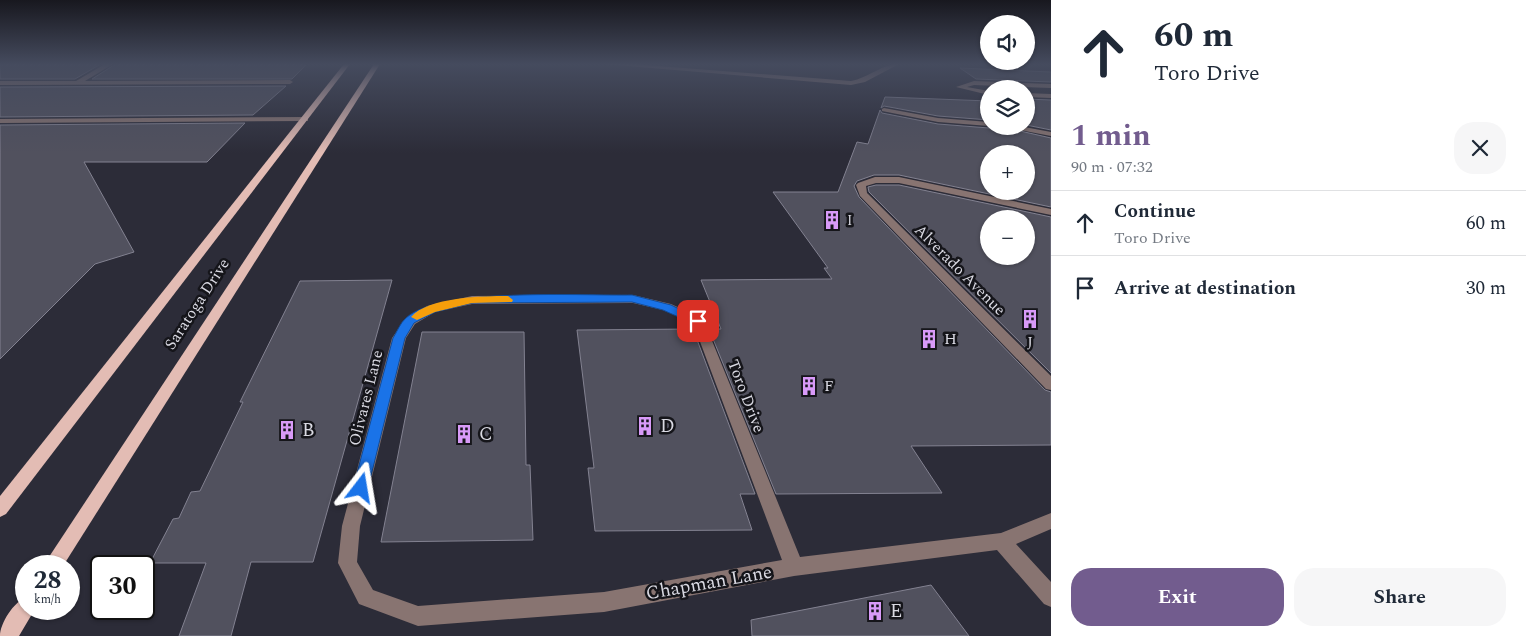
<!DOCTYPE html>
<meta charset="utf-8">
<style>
:root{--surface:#fff;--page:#f6f6f7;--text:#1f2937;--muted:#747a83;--line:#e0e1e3;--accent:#725c8e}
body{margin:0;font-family:Spectral,serif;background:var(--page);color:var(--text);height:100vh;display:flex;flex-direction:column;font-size:19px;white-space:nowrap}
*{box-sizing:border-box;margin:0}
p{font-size:16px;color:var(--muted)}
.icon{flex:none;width:28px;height:28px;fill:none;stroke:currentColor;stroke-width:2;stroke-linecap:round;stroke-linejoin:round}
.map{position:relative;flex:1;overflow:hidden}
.panel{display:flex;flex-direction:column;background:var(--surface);width:475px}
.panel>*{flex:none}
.guide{background:#fff;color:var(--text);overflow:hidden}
.tools{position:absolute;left:980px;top:15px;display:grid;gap:10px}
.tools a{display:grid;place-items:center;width:55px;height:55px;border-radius:50%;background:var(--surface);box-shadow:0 1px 4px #0004;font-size:25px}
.speed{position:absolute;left:15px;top:555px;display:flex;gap:10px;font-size:25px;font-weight:700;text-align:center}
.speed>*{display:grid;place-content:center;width:65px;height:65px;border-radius:50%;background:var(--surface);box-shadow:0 1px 4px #0004;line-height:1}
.speed small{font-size:12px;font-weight:400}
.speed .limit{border:2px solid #111;border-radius:8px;background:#fff;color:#111}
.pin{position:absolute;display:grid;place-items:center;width:42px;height:42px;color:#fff;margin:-21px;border-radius:10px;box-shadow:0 2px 8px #0006}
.me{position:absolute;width:55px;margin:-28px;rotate:14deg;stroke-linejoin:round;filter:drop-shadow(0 0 4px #0008)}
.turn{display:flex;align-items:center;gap:18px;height:105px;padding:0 20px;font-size:22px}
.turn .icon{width:65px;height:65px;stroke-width:2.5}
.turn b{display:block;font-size:35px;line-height:42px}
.round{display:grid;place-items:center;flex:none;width:52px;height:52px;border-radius:20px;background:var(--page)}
.head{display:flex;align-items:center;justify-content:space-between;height:85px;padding:0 20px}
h1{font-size:30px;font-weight:700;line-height:38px;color:var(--accent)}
.action{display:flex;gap:10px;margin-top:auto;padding:10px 20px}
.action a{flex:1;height:58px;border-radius:20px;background:var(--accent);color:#fff;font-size:20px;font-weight:700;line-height:58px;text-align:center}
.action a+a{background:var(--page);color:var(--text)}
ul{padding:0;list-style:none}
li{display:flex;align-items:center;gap:15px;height:65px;padding:0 20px;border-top:1px solid var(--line)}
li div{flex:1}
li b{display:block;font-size:19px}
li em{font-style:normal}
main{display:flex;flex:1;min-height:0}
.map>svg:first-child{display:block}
.building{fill:#51515e;stroke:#838291;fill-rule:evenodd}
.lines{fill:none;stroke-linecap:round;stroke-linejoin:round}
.minor{fill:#887471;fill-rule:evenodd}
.major{fill:#e3bcb4;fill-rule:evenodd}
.route{fill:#1a73e8;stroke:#114b97}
.slow{fill:#f59e0b}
.labels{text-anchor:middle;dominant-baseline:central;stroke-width:5;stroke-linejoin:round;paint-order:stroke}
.far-poi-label{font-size:14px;fill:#d9d9e2;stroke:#15151a;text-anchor:start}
.street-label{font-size:16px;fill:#d9d9e2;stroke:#15151a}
.poi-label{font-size:16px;fill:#d9d9e2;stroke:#15151a;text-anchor:start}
.near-poi-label{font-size:19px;fill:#d9d9e2;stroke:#15151a;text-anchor:start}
.near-street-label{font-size:19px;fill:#d9d9e2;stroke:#15151a}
</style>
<main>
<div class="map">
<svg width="1051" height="636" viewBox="0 0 1051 636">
<rect width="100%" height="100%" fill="#2c2c38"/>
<g class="building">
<polygon points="0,65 99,65 75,79 0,79"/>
<polygon points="114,65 306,65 292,79 92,79"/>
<polygon points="960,68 1051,72 1051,82 976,79"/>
<polygon points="286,86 253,115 0,117 0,87"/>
<polygon points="885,97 989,101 989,120 938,116 884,106 881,108"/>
<polygon points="1026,99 1051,100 1051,130 1026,125"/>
<path d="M880,110L882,113L938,124L989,128L998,126L1051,138V207L899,175H874L857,181L854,186L859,197L1045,390L1051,392V445L911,446L942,493L776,494L709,329H721L701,280L832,279L824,268H828L773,192H838L857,142L868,144ZM989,154H1026V191H989Z"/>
<polygon points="245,123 207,162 84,162 134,252 95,264 0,359 0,125"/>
<path d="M876,185H899L1051,217V373L869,192L868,187ZM989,219H1026V256H989Z"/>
<polygon points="392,280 313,562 251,562 231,636 179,636 206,563 150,563 173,519 179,518 191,492 200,491 243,402 240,402 300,281"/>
<polygon points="693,329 755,494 740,494 752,530 595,531 588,468 594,468 577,330"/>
<polygon points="422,332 524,332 526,465 530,465 533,540 381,542"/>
<polygon points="931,585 969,636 752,636 751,620"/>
</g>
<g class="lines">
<g class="minor">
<polygon points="105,64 113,64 85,81 290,80 293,82 290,84 0,85 0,81 76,81"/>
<path d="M604,64H633L851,81C868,78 882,64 899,64L865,82L851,85Z"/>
<polygon points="974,81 1051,84 1051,88 974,85 967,87 989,91 989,95 956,87"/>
<polygon points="1026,93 1051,94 1051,98 1026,97"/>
<polygon points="884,108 938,118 989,122 989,126 938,122 882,111 882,109"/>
<polygon points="308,117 308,121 305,121 0,123 0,119"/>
<polygon points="1000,126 1019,126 1051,132 1051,136"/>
<polygon points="875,177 899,177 1051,209 1051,215 899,183 876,183 866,186 867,193 1051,376 1051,390 1046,389 860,196 856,185 858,183"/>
<path d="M633,295L671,304L702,318L704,321L800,557L1001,533L1051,513V529L1016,544L1051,582V607L1044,604L997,550L794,576L604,612L418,626L359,604L338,563L342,526L392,338L406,318L427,306L472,296ZM633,303L663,310L693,323L782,560L604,592L418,606L373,590L357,562L360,526L406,338L415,324L435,312L472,304Z"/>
</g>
<g class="major">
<polygon points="344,64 350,64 6,514 0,517 0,496"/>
<polygon points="374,64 380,64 63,566 43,566"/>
<path d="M26,597V609H35L19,636H0C0,623 14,602 26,597Z"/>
</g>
</g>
<linearGradient id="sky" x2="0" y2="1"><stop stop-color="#18181f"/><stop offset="0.42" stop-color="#454b5e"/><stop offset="1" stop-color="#454b5e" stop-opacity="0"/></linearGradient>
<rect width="1051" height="153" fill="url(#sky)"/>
<path class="route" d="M632,295L671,305L704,321L702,324H694L663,310L632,302L472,303L435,312L414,323L405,338L368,488L366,493L361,495L355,493L353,488L393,338C397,332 400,323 406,318C439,287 584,296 632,295Z"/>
<path class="slow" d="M508,296L513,300L512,302L472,303L435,312L417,320L411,317C428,297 483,296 508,296Z"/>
<defs>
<g id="building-bare" transform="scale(1.5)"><path d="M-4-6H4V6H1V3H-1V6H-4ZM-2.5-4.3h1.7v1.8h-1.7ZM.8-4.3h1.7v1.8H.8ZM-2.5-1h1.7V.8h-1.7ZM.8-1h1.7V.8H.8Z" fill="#d89af8" stroke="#15151a" stroke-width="2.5" paint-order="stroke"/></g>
</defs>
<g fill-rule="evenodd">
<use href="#building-bare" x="832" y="220"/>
<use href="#building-bare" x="1030" y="319"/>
<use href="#building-bare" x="929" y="339"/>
<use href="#building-bare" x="809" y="386"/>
<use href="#building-bare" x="645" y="426"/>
<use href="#building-bare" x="287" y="430"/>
<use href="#building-bare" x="464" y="434"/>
<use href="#building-bare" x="875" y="611"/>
</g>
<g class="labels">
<g class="far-poi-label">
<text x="847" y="220">I</text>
</g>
<g class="street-label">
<text transform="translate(960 270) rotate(45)">Alverado Avenue</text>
<text transform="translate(197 304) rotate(-57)">Saratoga Drive</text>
<text transform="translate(746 396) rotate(69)">Toro Drive</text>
<text transform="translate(366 398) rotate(-76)">Olivares Lane</text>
</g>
<g class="poi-label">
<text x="944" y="339">H</text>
<text x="1030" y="342" text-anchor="middle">J</text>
<text x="824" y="386">F</text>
</g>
<g class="near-poi-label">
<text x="660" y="426">D</text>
<text x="302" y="430">B</text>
<text x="479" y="434">C</text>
<text x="890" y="611">E</text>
</g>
<g class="near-street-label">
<text transform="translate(709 583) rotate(-10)">Chapman Lane</text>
</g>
</g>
</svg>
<div class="tools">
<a><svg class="icon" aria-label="sound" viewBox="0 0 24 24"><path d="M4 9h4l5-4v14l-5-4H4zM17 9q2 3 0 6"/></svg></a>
<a><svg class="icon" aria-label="layers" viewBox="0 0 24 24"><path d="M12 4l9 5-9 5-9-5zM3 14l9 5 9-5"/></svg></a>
<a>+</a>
<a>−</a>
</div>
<div class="speed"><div>28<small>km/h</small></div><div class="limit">30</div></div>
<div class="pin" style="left:698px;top:321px;background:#d93025"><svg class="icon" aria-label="arrive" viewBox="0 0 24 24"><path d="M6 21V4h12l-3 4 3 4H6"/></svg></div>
<svg class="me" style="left:361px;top:488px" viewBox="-20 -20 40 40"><path d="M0-17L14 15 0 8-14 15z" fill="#1a73e8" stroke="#fff" stroke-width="4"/></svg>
</div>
<section class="panel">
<div class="guide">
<div class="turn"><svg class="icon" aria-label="ahead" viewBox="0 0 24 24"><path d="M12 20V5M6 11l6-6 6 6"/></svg><div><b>60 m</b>Toro Drive</div></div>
</div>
<div class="head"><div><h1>1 min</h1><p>90 m · 07:32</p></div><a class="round"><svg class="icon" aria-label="close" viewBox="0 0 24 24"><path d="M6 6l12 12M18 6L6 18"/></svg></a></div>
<ul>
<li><svg class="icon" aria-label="ahead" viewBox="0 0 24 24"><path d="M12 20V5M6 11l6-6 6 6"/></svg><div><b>Continue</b><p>Toro Drive</p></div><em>60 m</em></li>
<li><svg class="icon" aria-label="arrive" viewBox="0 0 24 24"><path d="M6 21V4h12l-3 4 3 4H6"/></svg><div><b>Arrive at destination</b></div><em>30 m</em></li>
</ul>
<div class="action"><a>Exit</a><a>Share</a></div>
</section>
</main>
